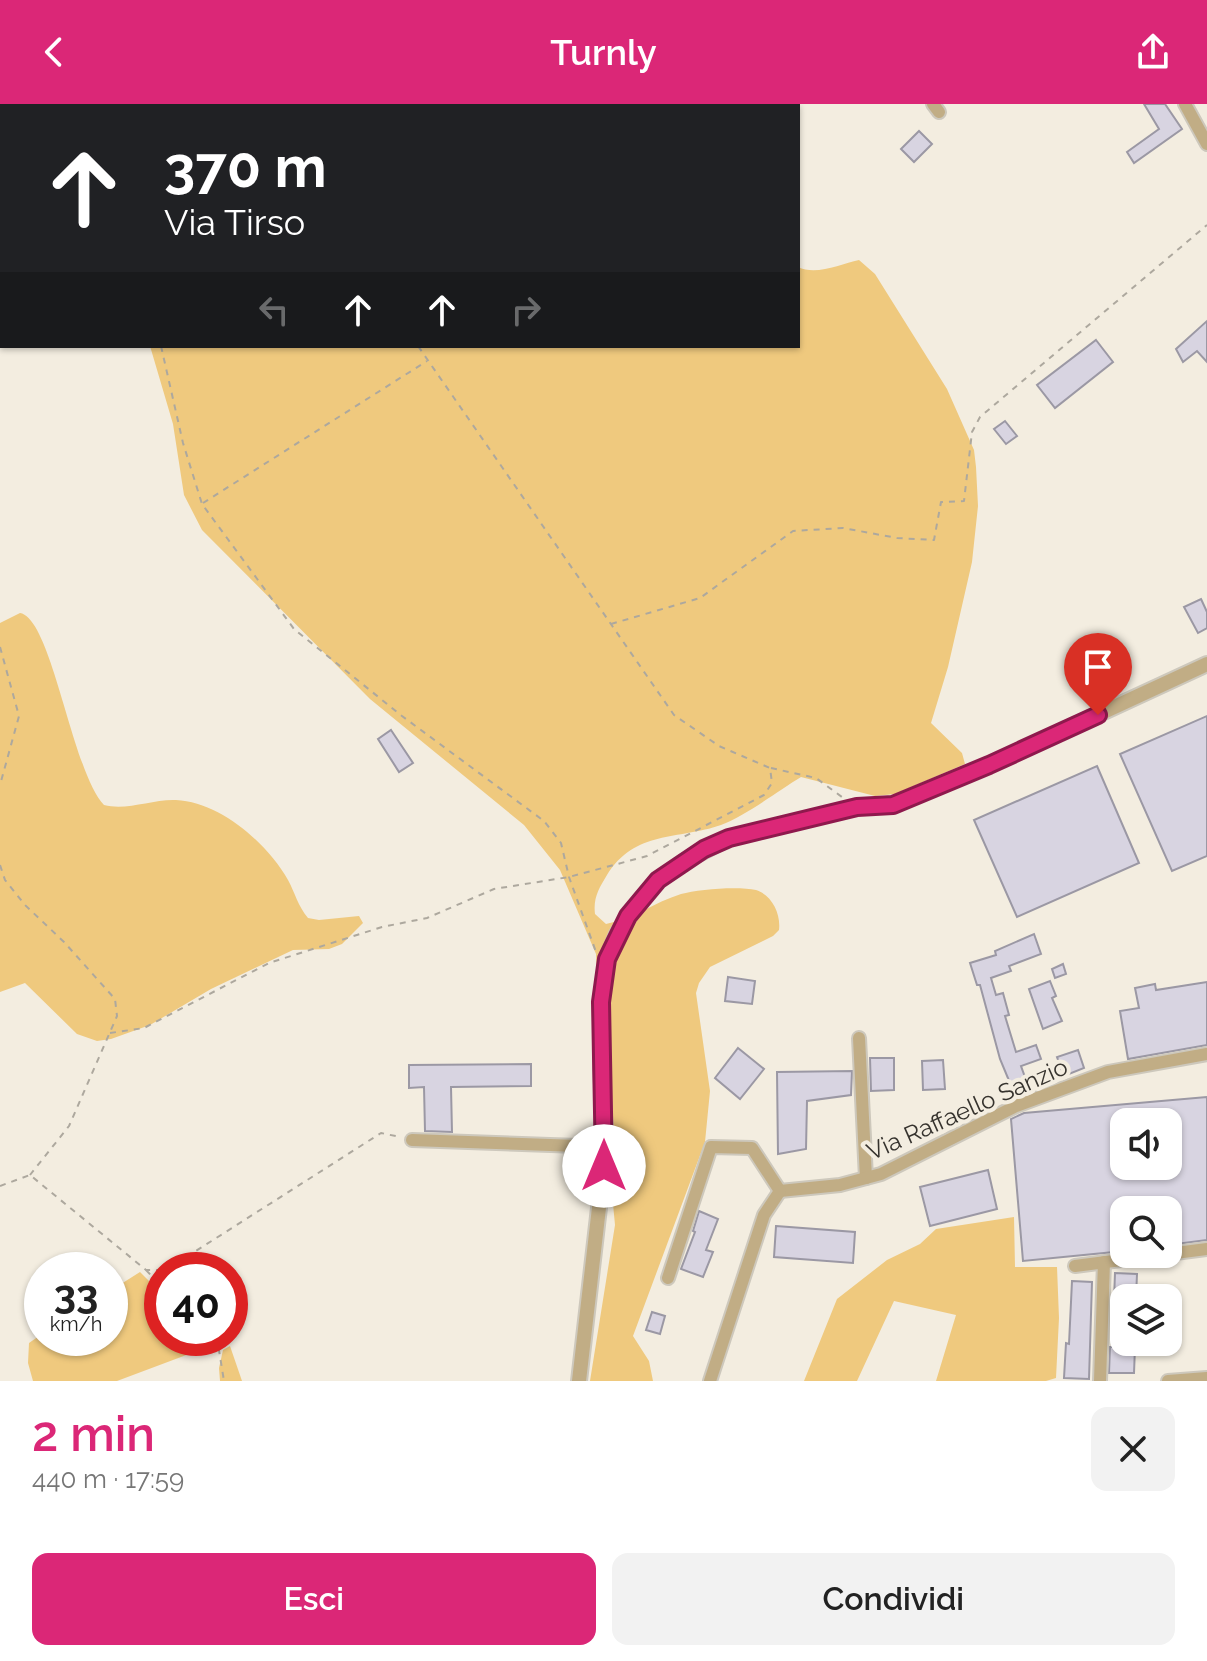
<!DOCTYPE html>
<html lang="it">
<meta charset="utf-8">
<style>
:root{--surface:#fff;--page:#f2f2f2;--text:#222;--muted:#767676;--accent:#db2777}
body{margin:0;font-family:Raleway,sans-serif;background:var(--page);color:var(--text);height:100vh;display:flex;flex-direction:column;font-size:30px;white-space:nowrap}
*{box-sizing:border-box;margin:0}
p{font-size:26px;color:var(--muted)}
.icon{flex:none;width:44px;height:44px;fill:none;stroke:currentColor;stroke-width:2;stroke-linecap:round;stroke-linejoin:round}
.map{position:relative;height:1277px;overflow:hidden}
.panel{display:flex;flex-direction:column;background:var(--surface);flex:1}
.panel>*{flex:none}
.guide{position:absolute;left:0px;top:0px;width:800px;height:244px;box-shadow:0 2px 6px #0004;background:#202124;color:#fff;overflow:hidden}
.buttons{position:absolute;left:1110px;top:1004px;display:grid;gap:16px}
.buttons a{display:grid;place-items:center;width:72px;height:72px;border-radius:16px;background:var(--surface);box-shadow:0 2px 6px #0004;font-size:40px}
.speed{position:absolute;left:24px;top:1148px;display:flex;gap:16px;font-size:40px;font-weight:700;text-align:center}
.speed>*{display:grid;place-content:center;width:104px;height:104px;border-radius:50%;background:var(--surface);box-shadow:0 2px 6px #0004;line-height:1}
.speed small{font-size:20px;font-weight:400}
.speed .limit{border:12px solid #d22;background:#fff;color:#111}
.pin{position:absolute;display:grid;place-items:center;width:68px;height:68px;color:#fff;margin:-82px -34px;border-radius:50% 50% 50% 0;rotate:-45deg;box-shadow:0 0 8px #0007}
.pin .icon{rotate:45deg}
.me{position:absolute;width:88px;margin:-44px;rotate:0deg;stroke-linejoin:round;filter:drop-shadow(0 0 6px #0008)}
.turn{display:flex;align-items:center;gap:28px;height:168px;padding:0 32px;font-size:36px}
.turn .icon{width:104px;height:104px;stroke-width:2.5}
.turn b{display:block;font-size:56px;line-height:68px}
.lanes{display:flex;align-items:center;height:76px;padding:0 32px;background:#0003;justify-content:center;gap:40px;direction:ltr}
.lanes .off{opacity:.35}
.round{display:grid;place-items:center;flex:none;width:84px;height:84px;border-radius:16px;background:var(--page)}
.summary{display:flex;align-items:center;justify-content:space-between;height:136px;padding:0 32px}
h1{font-size:48px;font-weight:600;line-height:60px;color:var(--accent)}
.primary-button{display:flex;gap:16px;margin-top:auto;padding:16px 32px}
.primary-button a{flex:1;height:92px;border-radius:16px;background:var(--accent);color:#fff;font-size:32px;font-weight:600;line-height:92px;text-align:center}
.primary-button a+a{background:var(--page);color:var(--text)}
header{display:flex;justify-content:space-between;align-items:center;height:104px;padding:0 32px;background:var(--accent);color:#fff;font-size:36px;font-weight:600}
.map>svg:first-child{display:block}
.green{fill:#efc97e}
.building{fill:#d8d4e1;stroke:#9b98a4;stroke-width:2;fill-rule:evenodd}
.lines{fill:none;stroke-linecap:round;stroke-linejoin:round}
.minor-casing{stroke:#cdc8bc;stroke-width:16}
.tertiary-casing{stroke:#cdc8bc;stroke-width:18}
.path{stroke:#ada89e;stroke-width:2;stroke-dasharray:6 6;stroke-linecap:butt}
.minor{stroke:#c1ad85;stroke-width:12}
.tertiary{stroke:#c1ad85;stroke-width:14}
.route-casing{stroke:#8e194d;stroke-width:20}
.route{stroke:#db2777;stroke-width:14}
.labels{text-anchor:middle;dominant-baseline:central;stroke-width:8;stroke-linejoin:round;paint-order:stroke}
.street-label{font-size:24px;fill:#36332e;stroke:#f3ede0}
</style>
<header><svg class="icon" aria-label="back" viewBox="0 0 24 24"><path d="M15 5l-7 7 7 7"/></svg>Turnly<svg class="icon" aria-label="share" viewBox="0 0 24 24"><path d="M12 15V3M7 8l5-5 5 5M5 13v7h14v-7"/></svg></header>
<div class="map">
<svg width="1207" height="1277" viewBox="0 0 1207 1277">
<rect width="100%" height="100%" fill="#f3ede0"/>
<g class="green">
<polygon points="148,0 308,0 309,2 148,2"/>
<path d="M859,156L875,170L947,285L974,346L976,363L978,402L972,458L948,563L931,619L962,649L965,660L895,690L875,692L801,673C778,687 745,712 721,721C678,736 635,726 607,771C599,784 593,794 595,810L606,820C633,815 655,798 681,790C698,785 739,782 756,786C772,791 781,810 779,826L773,832L710,863L699,879L696,889L710,987L705,1038L633,1232L649,1257L653,1277H590L615,1121L600,962L596,850L560,766L524,721L370,595L202,426L184,391L173,320L150,242H798V163C816,172 841,160 859,156Z"/>
<path d="M20,509C52,514 72,668 104,701C127,707 152,695 176,696C220,698 267,739 288,776C295,789 298,802 308,814L319,816L359,812L363,819L342,840L329,845L293,846L211,885L150,921L111,935L97,937L77,930L25,879L0,888V519Z"/>
<polygon points="1014,1113 1015,1163 1057,1163 1059,1214 1056,1274 1046,1277 936,1277 956,1211 894,1197 857,1277 804,1277 837,1195 887,1156 920,1140 936,1125"/>
<polygon points="140,1168 162,1190 162,1234 200,1234 189,1250 117,1277 33,1277 28,1259 29,1239 42,1230 42,1234 110,1234 110,1187"/>
<polygon points="230,1242 242,1277 220,1277 219,1264 223,1246"/>
</g>
<g class="building">
<polygon points="1144,0 1165,0 1182,25 1134,59 1127,48 1159,25"/>
<polygon points="919,27 932,40 914,58 901,45"/>
<polygon points="1207,217 1207,258 1197,247 1183,258 1176,245"/>
<polygon points="1096,236 1113,258 1055,304 1037,281"/>
<polygon points="1005,317 1017,332 1006,340 994,325"/>
<polygon points="1201,495 1207,508 1207,524 1198,529 1184,503"/>
<polygon points="1207,612 1207,752 1172,767 1120,650"/>
<polygon points="391,626 413,659 399,668 378,635"/>
<polygon points="1097,662 1139,759 1017,813 974,716"/>
<polygon points="1034,830 1041,850 1009,862 1011,867 991,874 996,891 1003,889 1009,911 1005,912 1016,948 1036,941 1041,955 1021,962 1030,987 1010,995 1005,981 1010,979 1000,955 980,881 977,881 970,859 996,851 995,847"/>
<polygon points="1063,860 1066,870 1055,874 1052,865"/>
<polygon points="728,873 755,877 752,900 725,897"/>
<polygon points="1050,877 1056,892 1052,894 1062,917 1043,925 1029,885"/>
<polygon points="1207,878 1207,941 1128,955 1120,907 1139,904 1135,884 1155,880 1156,886"/>
<polygon points="738,944 764,965 740,995 715,974"/>
<polygon points="1078,946 1084,964 1064,972 1057,953"/>
<polygon points="870,954 894,954 894,986 871,987"/>
<polygon points="943,956 945,985 923,986 922,957"/>
<polygon points="531,960 531,982 451,983 452,1028 425,1027 424,983 409,984 409,961"/>
<polygon points="852,967 851,991 807,997 806,1045 778,1050 777,968"/>
<path d="M1207,993V1136L1168,1141V1106H1124V1147L1023,1157L1011,1015L1024,1009ZM1124,1018H1168V1062H1124Z"/>
<polygon points="988,1066 997,1105 930,1122 920,1083"/>
<polygon points="699,1107 718,1115 706,1146 713,1148 703,1173 681,1165 695,1128 693,1127"/>
<polygon points="776,1122 855,1128 853,1159 774,1153"/>
<polygon points="1115,1169 1137,1170 1136,1194 1124,1194 1124,1223 1113,1223"/>
<polygon points="1072,1177 1092,1178 1089,1275 1064,1274 1066,1239 1069,1240"/>
<polygon points="652,1208 665,1212 660,1230 646,1226"/>
<polygon points="1110,1243 1135,1243 1134,1269 1109,1269"/>
</g>
<g class="lines">
<g class="minor-casing">
<g id="minor">
<polyline points="933,0 939,8"/>
<polyline points="1185,0 1207,40"/>
<polyline points="426,2 434,0"/>
<polyline points="859,934 866,1074"/>
<polyline points="412,1036 606,1043"/>
<polyline points="1075,1162 1207,1145"/>
<polyline points="668,1174 711,1043 752,1044 780,1087 840,1081 881,1070 1016,1002 1108,968 1207,950"/>
<polyline points="710,1277 764,1111 780,1087"/>
<polyline points="1100,1277 1104,1158"/>
<polyline points="1168,1277 1207,1274"/>
</g>
</g>
<g class="tertiary-casing">
<polyline id="tertiary" points="579,1277 606,1043 601,965 601,898 607,855 617,830 641,795 658,776 683,758 729,734 857,703 893,701 989,661 1207,560"/>
</g>
<g class="path">
<polyline points="294,0 295,2"/>
<polyline points="140,2 146,0"/>
<polyline points="0,37 2,37"/>
<polyline points="0,46 2,45"/>
<polyline points="161,242 183,339 202,400 294,525 402,612 544,717 561,739 569,773 596,848"/>
<polyline points="203,399 427,257"/>
<polyline points="611,520 700,494 793,427 843,424 897,434 934,436 941,398 964,397 972,328 980,313 1207,121"/>
<polyline points="0,543 19,612 0,681"/>
<polyline points="771,664 816,674 842,693"/>
<polyline points="0,761 5,776 25,801 64,838 115,895 117,912 69,1022 30,1071"/>
<polyline points="110,929 144,924 269,859 382,823 427,814 494,785 569,773 647,752 764,691 772,679 770,664 719,642 674,611 418,242"/>
<polyline points="0,1082 30,1071 146,1166 162,1166"/>
<polyline points="146,1166 162,1183"/>
<polyline points="166,1166 381,1029 400,1033"/>
<polyline points="213,1234 218,1240 224,1277"/>
</g>
<use href="#minor" class="minor"/>
<use href="#tertiary" class="tertiary"/>
</g>
<g class="lines">
<g class="route-casing">
<polyline id="route" points="604,1062 601,898 607,855 628,812 658,776 704,745 729,734 857,703 893,701 989,661 1098,611"/>
</g>
<use href="#route" class="route"/>
</g>
<g class="labels">
<g class="street-label">
<text transform="translate(967 1005) rotate(-24)">Via Raffaello Sanzio</text>
</g>
</g>
</svg>
<div class="buttons">
<a><svg class="icon" aria-label="sound" viewBox="0 0 24 24"><path d="M4 9h4l5-4v14l-5-4H4zM17 9q2 3 0 6"/></svg></a>
<a><svg class="icon" aria-label="search" viewBox="0 0 24 24"><circle cx="10" cy="10" r="6"/><path d="M15 15l6 6"/></svg></a>
<a><svg class="icon" aria-label="layers" viewBox="0 0 24 24"><path d="M12 4l9 5-9 5-9-5zM3 14l9 5 9-5"/></svg></a>
</div>
<div class="speed"><div>33<small>km/h</small></div><div class="limit">40</div></div>
<div class="pin" style="left:1098px;top:611px;background:#d93025"><svg class="icon" aria-label="arrive" viewBox="0 0 24 24"><path d="M6 21V4h12l-3 4 3 4H6"/></svg></div>
<svg class="me" style="left:604px;top:1062px" viewBox="-20 -20 40 40"><circle r="19" fill="#fff"/><path d="M0-13L10 11 0 6-10 11z" fill="#db2777"/></svg>
<div class="guide">
<div class="turn"><svg class="icon" aria-label="ahead" viewBox="0 0 24 24"><path d="M12 20V5M6 11l6-6 6 6"/></svg><div><b>370 m</b>Via Tirso</div></div>
<div class="lanes"><svg class="icon off" aria-label="left" viewBox="0 0 24 24"><path d="M17 20v-9H6M10 6l-5 5 5 5"/></svg><svg class="icon" aria-label="ahead" viewBox="0 0 24 24"><path d="M12 20V5M6 11l6-6 6 6"/></svg><svg class="icon" aria-label="ahead" viewBox="0 0 24 24"><path d="M12 20V5M6 11l6-6 6 6"/></svg><svg class="icon off" aria-label="right" viewBox="0 0 24 24"><path d="M7 20v-9h11M14 6l5 5-5 5"/></svg></div>
</div>
</div>
<section class="panel">
<div class="summary"><div><h1>2 min</h1><p>440 m · 17:59</p></div><a class="round"><svg class="icon" aria-label="close" viewBox="0 0 24 24"><path d="M6 6l12 12M18 6L6 18"/></svg></a></div>
<div class="primary-button"><a>Esci</a><a>Condividi</a></div>
</section>
